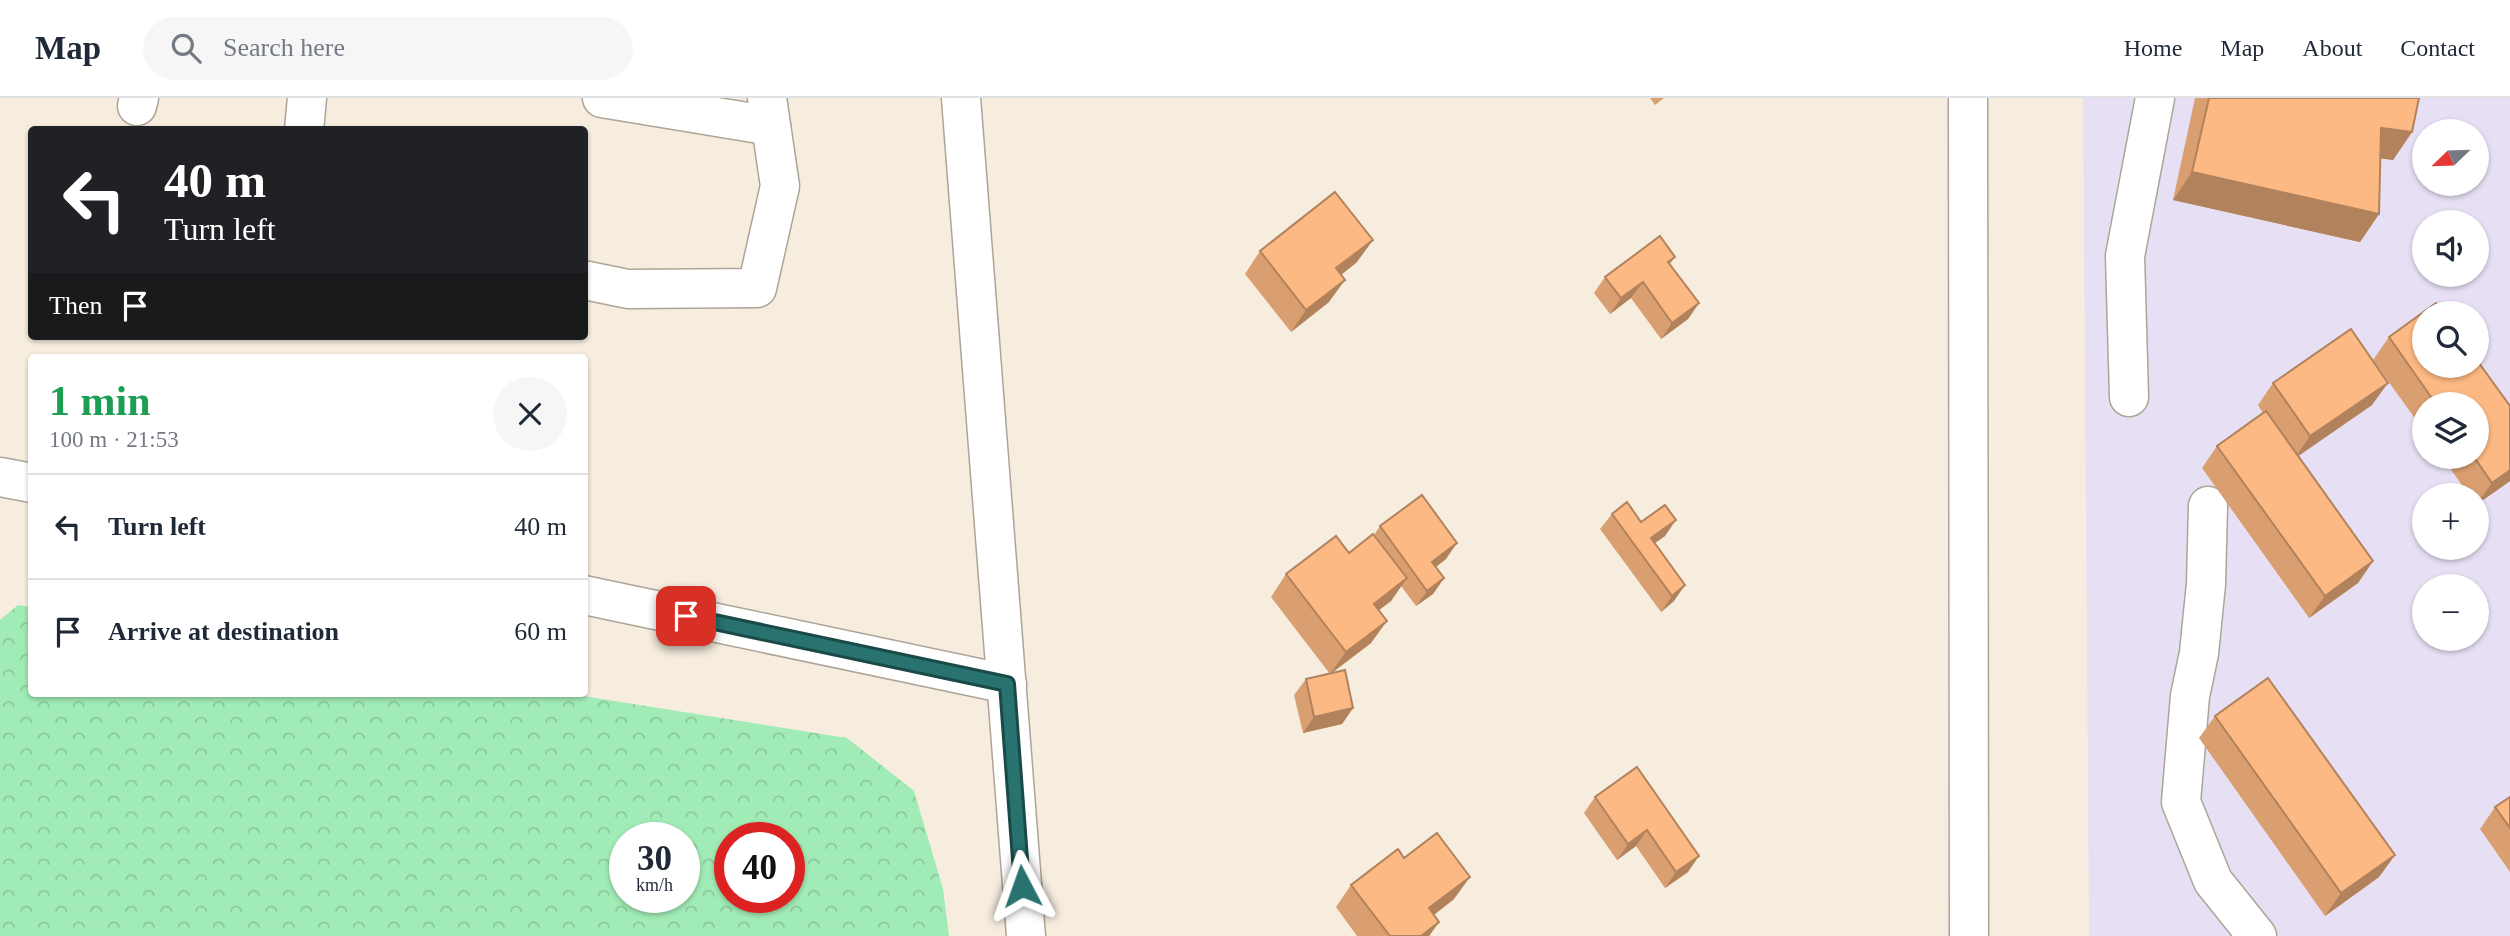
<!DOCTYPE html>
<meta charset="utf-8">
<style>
:root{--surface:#fff;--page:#f6f6f7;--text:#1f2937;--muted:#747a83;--line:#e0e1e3}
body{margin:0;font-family:Georgia,serif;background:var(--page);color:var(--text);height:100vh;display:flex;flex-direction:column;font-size:26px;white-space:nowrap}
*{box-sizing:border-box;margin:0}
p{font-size:23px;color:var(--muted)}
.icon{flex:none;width:38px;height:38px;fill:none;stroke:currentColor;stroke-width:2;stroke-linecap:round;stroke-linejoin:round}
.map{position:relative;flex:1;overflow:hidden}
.side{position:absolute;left:28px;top:256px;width:560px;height:343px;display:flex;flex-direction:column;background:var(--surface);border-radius:7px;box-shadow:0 2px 5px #0004}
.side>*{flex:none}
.hud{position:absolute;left:28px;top:28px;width:560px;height:214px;border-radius:7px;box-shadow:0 2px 5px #0004;background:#202124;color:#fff;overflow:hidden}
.needle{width:46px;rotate:247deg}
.buttons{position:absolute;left:2412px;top:21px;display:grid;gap:14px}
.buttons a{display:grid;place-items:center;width:77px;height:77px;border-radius:50%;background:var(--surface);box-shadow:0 2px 5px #0004;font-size:35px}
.speed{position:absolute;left:609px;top:724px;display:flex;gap:14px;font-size:35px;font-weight:700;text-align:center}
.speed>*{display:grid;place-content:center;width:91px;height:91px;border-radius:50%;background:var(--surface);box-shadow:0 2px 5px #0004;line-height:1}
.speed small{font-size:18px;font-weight:400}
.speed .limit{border:10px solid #d22;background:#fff;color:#111}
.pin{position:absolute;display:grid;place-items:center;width:60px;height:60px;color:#fff;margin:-30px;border-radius:14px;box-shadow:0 4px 10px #0006}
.me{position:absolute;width:77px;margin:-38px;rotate:356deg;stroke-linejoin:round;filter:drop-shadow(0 0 5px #0008)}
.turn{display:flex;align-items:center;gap:24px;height:147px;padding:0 21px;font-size:32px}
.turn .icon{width:91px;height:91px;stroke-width:2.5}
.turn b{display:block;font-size:49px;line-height:60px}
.then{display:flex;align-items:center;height:66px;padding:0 21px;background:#0003;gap:14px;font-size:26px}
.round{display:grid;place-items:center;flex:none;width:74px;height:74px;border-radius:37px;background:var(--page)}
.overview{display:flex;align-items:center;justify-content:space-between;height:119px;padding:0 21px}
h1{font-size:42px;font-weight:600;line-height:52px;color:#1e9e55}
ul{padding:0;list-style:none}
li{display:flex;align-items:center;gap:21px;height:105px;padding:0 21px;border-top:2px solid var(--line)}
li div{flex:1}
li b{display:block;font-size:26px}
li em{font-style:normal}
header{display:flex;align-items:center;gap:42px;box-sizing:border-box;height:98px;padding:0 35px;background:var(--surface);border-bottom:2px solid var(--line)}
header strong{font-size:33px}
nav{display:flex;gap:38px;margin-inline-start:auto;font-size:24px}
.search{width:490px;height:63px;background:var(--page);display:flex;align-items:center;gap:18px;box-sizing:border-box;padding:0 24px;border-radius:38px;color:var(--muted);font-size:26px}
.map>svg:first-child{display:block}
.education{fill:#e7e0f5;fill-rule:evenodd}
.forest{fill:url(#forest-crowns);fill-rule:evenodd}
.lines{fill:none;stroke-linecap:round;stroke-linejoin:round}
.minor-casing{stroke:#ada497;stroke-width:41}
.minor{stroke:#fff;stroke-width:38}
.wall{fill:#da9f71}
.shaded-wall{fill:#b1825c}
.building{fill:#fdb983;stroke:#b1825c;stroke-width:2}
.route-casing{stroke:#1a4a48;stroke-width:18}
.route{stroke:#28726f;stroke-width:12}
</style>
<header>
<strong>Map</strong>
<div class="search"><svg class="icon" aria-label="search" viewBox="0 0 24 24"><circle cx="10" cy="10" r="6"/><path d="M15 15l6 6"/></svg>Search here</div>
<nav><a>Home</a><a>Map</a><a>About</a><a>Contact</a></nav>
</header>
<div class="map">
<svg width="2510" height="838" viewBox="0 0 2510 838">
<defs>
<pattern id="forest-crowns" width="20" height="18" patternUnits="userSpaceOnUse" patternTransform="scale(1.75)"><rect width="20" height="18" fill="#a1ebb6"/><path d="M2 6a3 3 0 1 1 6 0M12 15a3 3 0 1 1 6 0" fill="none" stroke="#8ac89b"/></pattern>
</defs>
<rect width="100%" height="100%" fill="#f6eddf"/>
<path class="education" d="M2083,0H2510V838H2089ZM2424,33H2476V86H2424ZM2424,124H2476V177H2424ZM2424,215H2476V268H2424ZM2424,306H2476V359H2424ZM2424,397H2476V450H2424ZM2424,488H2476V541H2424Z"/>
<path class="forest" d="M18,507L31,509L32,595H564L847,640L914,693L943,791L949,838H0V522ZM684,740V800H625V740ZM730,740H789V800H730Z"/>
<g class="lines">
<g class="minor-casing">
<g id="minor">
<polyline points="602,0 771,28"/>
<polyline points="961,0 1026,838"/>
<polyline points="1968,0 1969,838"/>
<polyline points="137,8 139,0"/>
<polyline points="304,32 307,0"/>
<polyline points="584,182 628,191 757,190 780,88 767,0"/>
<polyline points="2129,299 2125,158 2155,0"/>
<polyline points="0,379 32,385"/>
<polyline points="2208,408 2206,486 2199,555 2190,598 2181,704 2213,783 2257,838"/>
<polyline points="584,497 1007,586"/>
</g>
</g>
<use href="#minor" class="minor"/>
</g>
<g class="wall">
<polygon points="1650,0 1664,0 1655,7"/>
<polygon points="2195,0 2419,0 2412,34 2393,62 2380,60 2379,116 2360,144 2173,102"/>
<polygon points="1260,153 1357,164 1341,177 1329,204 1291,234 1245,176"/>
<polygon points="1675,159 1670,166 1699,205 1688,221 1661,241 1631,200 1610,216 1594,195 1605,179"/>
<polygon points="2389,239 2510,308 2510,383 2476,407 2476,397 2469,397 2442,359 2476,359 2476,306 2424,306 2424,333 2373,262"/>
<polygon points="2273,285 2372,307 2298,358 2373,463 2358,485 2309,520 2202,370 2217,348 2263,315 2258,307"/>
<polygon points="1612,416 1641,424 1665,438 1654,445 1674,503 1661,514 1600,431"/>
<polygon points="1380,428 1446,461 1436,469 1444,480 1433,496 1416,508 1401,488 1391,503 1379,512 1371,545 1332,575 1353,610 1342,626 1303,635 1294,597 1306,581 1330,576 1271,499 1286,476 1349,455 1374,437"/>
<polygon points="2215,618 2395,757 2379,779 2325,818 2199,640"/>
<polygon points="1637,669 1688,774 1665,790 1636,748 1617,762 1584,715 1595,699"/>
<polygon points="2510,699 2510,774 2480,731 2495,709"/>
<polygon points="1404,760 1454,801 1434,817 1439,824 1429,838 1357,838 1336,809 1351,787"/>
</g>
<g class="shaded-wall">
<polygon points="2381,30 2412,34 2393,62 2362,58"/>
<polygon points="2192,74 2379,116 2360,144 2173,102"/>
<polygon points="1373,142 1357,164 1321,193 1336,170"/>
<polygon points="1345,182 1329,204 1291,234 1306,212"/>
<polygon points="1643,184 1631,200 1610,216 1621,200"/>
<polygon points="1699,205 1688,221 1661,241 1672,225"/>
<polygon points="2388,285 2372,307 2294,361 2310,338"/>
<polygon points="2510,372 2510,383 2476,407 2492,385"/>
<polygon points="1676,422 1665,438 1640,456 1651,440"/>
<polygon points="1457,445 1446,461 1421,480 1432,464"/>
<polygon points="2373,463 2358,485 2309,520 2325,498"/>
<polygon points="1407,480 1391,503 1358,528 1374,506"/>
<polygon points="1444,480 1433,496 1416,508 1427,493"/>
<polygon points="1685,487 1674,503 1661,514 1672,498"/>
<polygon points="1387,523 1371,545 1330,576 1346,554"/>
<polygon points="1353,610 1342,626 1303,635 1314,619"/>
<polygon points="1647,732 1636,748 1617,762 1628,746"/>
<polygon points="2395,757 2379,779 2325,818 2341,795"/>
<polygon points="1699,758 1688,774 1665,790 1676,774"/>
<polygon points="1470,779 1454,801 1413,833 1429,810"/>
<polygon points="1439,824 1429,838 1421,838"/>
</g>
<g class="building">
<polygon points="2209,0 2419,0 2412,34 2381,30 2379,116 2192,74"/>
<polygon points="1335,94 1373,142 1336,170 1345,182 1306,212 1260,153"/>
<polygon points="1660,138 1675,159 1668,164 1699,205 1672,225 1643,184 1621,200 1605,179"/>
<polygon points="2436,205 2444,215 2424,215 2424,268 2476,268 2476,261 2510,308 2510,372 2492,385 2474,359 2476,359 2476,306 2436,306 2389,239"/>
<polygon points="2351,231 2388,285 2310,338 2273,285"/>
<polygon points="2266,313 2373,463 2325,498 2217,348"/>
<polygon points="1422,397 1457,445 1432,464 1444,480 1427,493 1380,428"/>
<polygon points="1627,404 1641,424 1665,407 1676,422 1651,440 1685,487 1672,498 1612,416"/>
<polygon points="1373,436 1407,480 1374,506 1387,523 1346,554 1286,476 1336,438 1349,455"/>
<polygon points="1345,572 1353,610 1314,619 1306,581"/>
<polygon points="2268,580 2395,757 2341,795 2215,618"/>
<polygon points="1637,669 1699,758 1676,774 1647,732 1628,746 1595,699"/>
<polygon points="2510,699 2510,730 2495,709"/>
<polygon points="1437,735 1470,779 1429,810 1439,824 1421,838 1390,838 1351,787 1398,751 1404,760"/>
</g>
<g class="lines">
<g class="route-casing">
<polyline id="route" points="686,518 1007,586 1022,788"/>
</g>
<use href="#route" class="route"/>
</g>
</svg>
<div class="buttons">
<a><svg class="needle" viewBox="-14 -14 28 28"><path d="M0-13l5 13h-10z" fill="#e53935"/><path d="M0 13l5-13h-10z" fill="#747a83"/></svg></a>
<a><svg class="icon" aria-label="sound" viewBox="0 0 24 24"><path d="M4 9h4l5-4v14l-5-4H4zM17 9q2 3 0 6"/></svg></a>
<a><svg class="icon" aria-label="search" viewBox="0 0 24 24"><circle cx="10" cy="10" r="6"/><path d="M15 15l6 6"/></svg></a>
<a><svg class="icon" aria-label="layers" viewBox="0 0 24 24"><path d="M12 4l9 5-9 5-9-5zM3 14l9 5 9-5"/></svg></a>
<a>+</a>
<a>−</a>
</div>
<div class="speed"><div>30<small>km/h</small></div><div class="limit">40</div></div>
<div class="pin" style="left:686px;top:518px;background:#d93025"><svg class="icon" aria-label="arrive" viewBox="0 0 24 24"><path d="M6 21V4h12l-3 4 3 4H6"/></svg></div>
<svg class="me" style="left:1022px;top:788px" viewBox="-20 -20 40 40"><path d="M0-17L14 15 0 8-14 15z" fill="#28726f" stroke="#fff" stroke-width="4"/></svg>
<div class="hud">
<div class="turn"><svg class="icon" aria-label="left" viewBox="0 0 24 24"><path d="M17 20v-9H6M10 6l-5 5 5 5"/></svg><div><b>40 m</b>Turn left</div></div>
<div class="then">Then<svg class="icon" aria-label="arrive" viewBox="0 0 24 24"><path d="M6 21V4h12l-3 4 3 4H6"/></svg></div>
</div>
<section class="side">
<div class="overview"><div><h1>1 min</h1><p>100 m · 21:53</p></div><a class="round"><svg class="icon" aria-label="close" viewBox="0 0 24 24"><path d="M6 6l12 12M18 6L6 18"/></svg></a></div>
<ul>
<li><svg class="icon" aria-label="left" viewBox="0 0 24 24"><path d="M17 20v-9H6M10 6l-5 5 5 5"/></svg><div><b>Turn left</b></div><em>40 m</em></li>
<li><svg class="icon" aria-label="arrive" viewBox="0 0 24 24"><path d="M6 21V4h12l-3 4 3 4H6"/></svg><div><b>Arrive at destination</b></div><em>60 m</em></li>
</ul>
</section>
</div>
